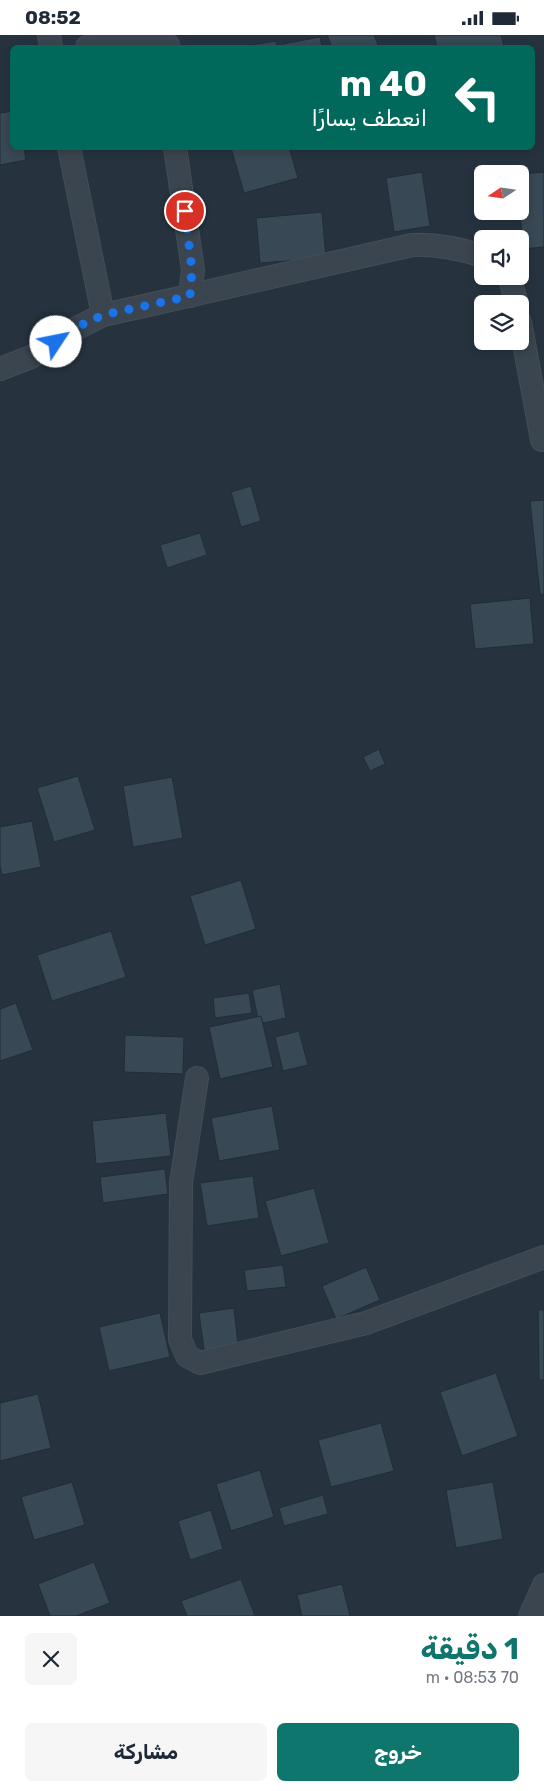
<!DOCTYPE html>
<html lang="ar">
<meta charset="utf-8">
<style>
:root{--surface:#fff;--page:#f6f6f7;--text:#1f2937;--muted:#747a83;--accent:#0f766e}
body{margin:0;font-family:Rubik,"Noto Sans Arabic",sans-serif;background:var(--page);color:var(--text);direction:rtl;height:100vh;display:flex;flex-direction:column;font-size:19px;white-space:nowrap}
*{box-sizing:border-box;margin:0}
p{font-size:16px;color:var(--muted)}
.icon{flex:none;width:28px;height:28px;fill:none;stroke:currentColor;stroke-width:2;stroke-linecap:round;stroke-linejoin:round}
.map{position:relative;height:1581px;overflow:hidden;direction:ltr}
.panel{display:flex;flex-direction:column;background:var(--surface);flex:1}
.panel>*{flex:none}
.banner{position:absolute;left:10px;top:10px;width:525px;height:105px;border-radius:8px;box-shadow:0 2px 8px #0003;direction:rtl;background:#00695c;color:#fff;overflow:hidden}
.needle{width:32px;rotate:257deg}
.controls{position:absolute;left:474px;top:130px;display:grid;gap:10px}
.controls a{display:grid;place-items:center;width:55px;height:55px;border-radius:8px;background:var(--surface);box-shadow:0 2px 8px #0003;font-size:25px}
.pin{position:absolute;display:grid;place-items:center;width:42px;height:42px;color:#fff;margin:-21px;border:2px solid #fff;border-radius:50%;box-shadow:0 1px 5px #0007}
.me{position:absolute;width:55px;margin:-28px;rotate:56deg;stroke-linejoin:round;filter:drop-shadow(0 0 4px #0008)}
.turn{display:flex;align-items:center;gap:18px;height:105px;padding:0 25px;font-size:22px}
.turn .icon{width:65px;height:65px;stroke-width:2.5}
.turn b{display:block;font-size:35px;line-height:42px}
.round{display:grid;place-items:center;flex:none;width:52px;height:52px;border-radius:8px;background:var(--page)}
.headline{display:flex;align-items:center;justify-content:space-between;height:85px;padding:0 25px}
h1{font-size:30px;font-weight:700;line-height:38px;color:var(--accent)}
.action{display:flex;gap:10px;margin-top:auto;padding:10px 25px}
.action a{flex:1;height:58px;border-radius:8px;background:var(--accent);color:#fff;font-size:20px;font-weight:700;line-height:58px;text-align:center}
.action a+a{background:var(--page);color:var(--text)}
.status{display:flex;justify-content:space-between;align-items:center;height:35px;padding:0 25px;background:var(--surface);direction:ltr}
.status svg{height:14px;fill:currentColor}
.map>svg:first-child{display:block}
.building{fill:#384854;stroke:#212c36}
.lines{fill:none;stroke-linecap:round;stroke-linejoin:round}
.street-casing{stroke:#434e58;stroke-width:24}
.street{stroke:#3a454f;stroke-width:22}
.route{stroke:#1a73e8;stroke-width:9;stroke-dasharray:0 16.2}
</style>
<div class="status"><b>08:52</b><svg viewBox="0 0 49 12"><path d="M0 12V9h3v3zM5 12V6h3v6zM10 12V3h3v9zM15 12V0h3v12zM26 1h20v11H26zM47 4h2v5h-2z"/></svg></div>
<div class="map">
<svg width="544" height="1581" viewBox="0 0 544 1581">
<rect width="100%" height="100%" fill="#26333f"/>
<g class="building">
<polygon points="327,0 374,0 379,12 332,12"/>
<polygon points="434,0 501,0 504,11 496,12 437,12"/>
<polygon points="320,2 322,12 284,12 283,9"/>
<polygon points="276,6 277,12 238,12"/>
<polygon points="12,76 12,112 24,112 26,125 0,130 0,78"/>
<polygon points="289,112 298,143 244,158 231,113"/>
<polygon points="422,137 430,191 394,197 386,143"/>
<polygon points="544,137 544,212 523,214 520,176 520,139"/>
<polygon points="322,177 326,223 260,228 256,183"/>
<polygon points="251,451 261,486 241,492 231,457"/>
<polygon points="544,465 544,559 540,560 530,466"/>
<polygon points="200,498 207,520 167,533 160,510"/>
<polygon points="530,563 534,609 475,614 470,569"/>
<polygon points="379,714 385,729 370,736 363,722"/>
<polygon points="78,741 95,795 54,807 37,753"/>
<polygon points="172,742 183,803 133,812 123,751"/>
<polygon points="32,786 41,832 2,840 0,831 0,792"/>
<polygon points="241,845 256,894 205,910 190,861"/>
<polygon points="111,896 126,942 52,966 37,920"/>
<polygon points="280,949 286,983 259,989 252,955"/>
<polygon points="249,958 252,978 215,983 213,963"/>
<polygon points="16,968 33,1015 0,1026 0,974"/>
<polygon points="261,981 273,1032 220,1044 209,992"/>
<polygon points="299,996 308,1030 283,1036 275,1002"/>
<polygon points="125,1000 184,1002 183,1039 124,1037"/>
<polygon points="272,1071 280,1115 219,1126 211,1083"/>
<polygon points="166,1078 171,1121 96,1129 92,1086"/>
<polygon points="165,1134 168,1159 103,1168 100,1142"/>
<polygon points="253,1141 259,1183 207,1191 200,1148"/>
<polygon points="314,1153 329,1208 281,1221 265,1166"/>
<polygon points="283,1230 286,1252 247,1256 244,1235"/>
<polygon points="366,1232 380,1265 336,1284 322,1251"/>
<polygon points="234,1273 238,1310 204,1315 199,1278"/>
<polygon points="538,1275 544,1275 544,1345 539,1345"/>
<polygon points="160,1278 170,1322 109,1336 99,1292"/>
<polygon points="496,1338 518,1401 462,1421 440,1357"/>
<polygon points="38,1359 51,1413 0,1426 0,1368"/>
<polygon points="381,1388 394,1436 331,1452 318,1405"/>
<polygon points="260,1435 274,1482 231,1496 216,1449"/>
<polygon points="72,1447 85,1490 34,1505 21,1462"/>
<polygon points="493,1447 503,1504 456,1513 446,1455"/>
<polygon points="323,1460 328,1479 284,1491 279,1473"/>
<polygon points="211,1475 223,1514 190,1525 178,1486"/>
<polygon points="94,1527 110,1568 76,1581 50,1581 38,1549"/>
<polygon points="241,1544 255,1581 187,1581 181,1566"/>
<polygon points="342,1549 350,1581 302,1581 297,1560"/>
</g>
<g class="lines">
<g class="street-casing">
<g id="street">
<polyline points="49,0 51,12"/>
<polyline points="87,12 124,6 168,10"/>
<polyline points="69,112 103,280"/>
<polyline points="175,112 193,235 190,261"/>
<polyline points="508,241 510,245 517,269"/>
<polyline points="520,287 542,405"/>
<path d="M0,334L31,322L77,293L103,280L144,271L412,210C437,209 458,213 482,221"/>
<polyline points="197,1043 181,1148 180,1304 187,1321 200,1328 366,1288 544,1222"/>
<polyline points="530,1581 544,1550"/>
</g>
</g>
<use href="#street" class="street"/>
</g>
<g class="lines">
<polyline class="route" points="56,307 77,292 103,280 190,261 192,235 185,176"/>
</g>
</svg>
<div class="controls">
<a><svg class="needle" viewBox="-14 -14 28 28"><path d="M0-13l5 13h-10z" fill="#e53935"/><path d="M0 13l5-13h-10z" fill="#747a83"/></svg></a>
<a><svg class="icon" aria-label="sound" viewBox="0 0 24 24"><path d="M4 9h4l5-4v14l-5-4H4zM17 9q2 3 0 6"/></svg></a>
<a><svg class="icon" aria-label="layers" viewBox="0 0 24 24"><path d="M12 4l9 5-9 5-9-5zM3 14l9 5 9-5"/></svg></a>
</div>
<div class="pin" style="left:185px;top:176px;background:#d93025"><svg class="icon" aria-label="arrive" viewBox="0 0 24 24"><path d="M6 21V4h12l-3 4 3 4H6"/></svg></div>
<svg class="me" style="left:56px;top:307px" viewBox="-20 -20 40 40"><circle r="19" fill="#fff"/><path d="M0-13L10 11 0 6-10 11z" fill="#1a73e8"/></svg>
<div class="banner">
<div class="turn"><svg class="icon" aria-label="left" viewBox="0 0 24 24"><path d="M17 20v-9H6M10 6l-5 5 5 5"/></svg><div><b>40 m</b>انعطف يسارًا</div></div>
</div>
</div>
<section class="panel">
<div class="headline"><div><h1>1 دقيقة</h1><p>70 m · 08:53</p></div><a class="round"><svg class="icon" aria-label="close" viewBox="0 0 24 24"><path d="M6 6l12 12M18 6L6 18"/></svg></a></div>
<div class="action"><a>خروج</a><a>مشاركة</a></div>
</section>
